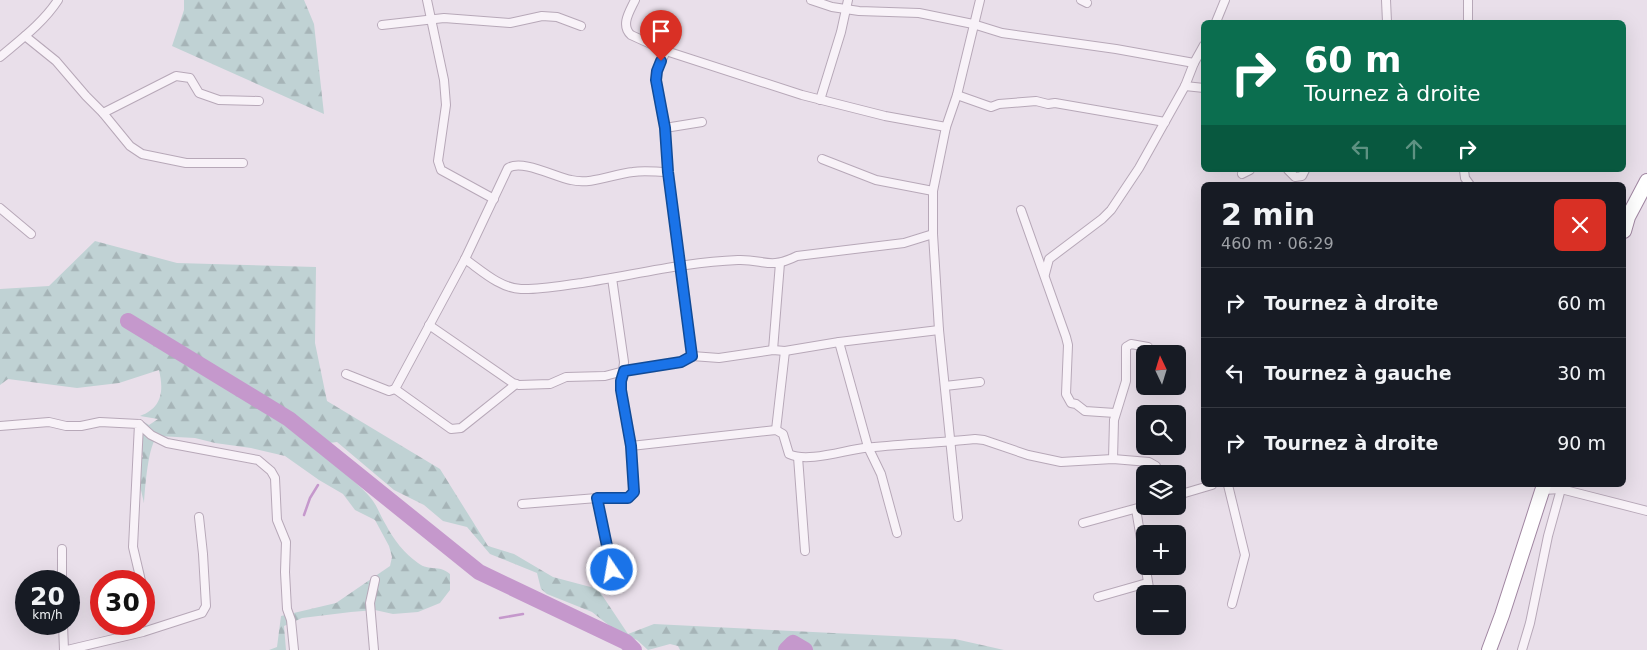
<!DOCTYPE html>
<html lang="fr">
<meta charset="utf-8">
<style>
:root{--surface:#171b24;--page:#20242c;--text:#f1f3f6;--muted:#9ea1a6;--line:#363941}
body{margin:0;font-family:"DejaVu Sans",sans-serif;background:var(--page);color:var(--text);height:100vh;display:flex;flex-direction:column;font-size:19px;white-space:nowrap}
*{box-sizing:border-box;margin:0}
p{font-size:16px;color:var(--muted)}
.icon{flex:none;width:28px;height:28px;fill:none;stroke:currentColor;stroke-width:2;stroke-linecap:round;stroke-linejoin:round}
.map{position:relative;flex:1;overflow:hidden}
.panel{position:absolute;left:1201px;top:182px;width:425px;height:305px;display:flex;flex-direction:column;background:var(--surface);border-radius:8px;box-shadow:0 5px 20px #0002}
.panel>*{flex:none}
.top-card{position:absolute;left:1201px;top:20px;width:425px;height:152px;border-radius:8px;box-shadow:0 5px 20px #0002;background:#0b6e4f;color:#fff;overflow:hidden}
.needle{width:32px;rotate:356deg}
.tools{position:absolute;left:1136px;top:345px;display:grid;gap:10px}
.tools a{display:grid;place-items:center;width:50px;height:50px;border-radius:8px;background:var(--surface);box-shadow:0 5px 20px #0002;font-size:25px}
.speed{position:absolute;left:15px;top:570px;display:flex;gap:10px;font-size:25px;font-weight:700;text-align:center}
.speed>*{display:grid;place-content:center;width:65px;height:65px;border-radius:50%;background:var(--surface);box-shadow:0 5px 20px #0002;line-height:1}
.speed small{font-size:12px;font-weight:400}
.speed .limit{border:8px solid #d22;background:#fff;color:#111}
.pin{position:absolute;display:grid;place-items:center;width:42px;height:42px;color:#fff;margin:-51px -21px;border-radius:50% 50% 50% 0;rotate:-45deg;box-shadow:0 0 5px #0007}
.pin .icon{rotate:45deg}
.me{position:absolute;width:55px;margin:-28px;rotate:348deg;stroke-linejoin:round;filter:drop-shadow(0 0 4px #0008)}
.turn{display:flex;align-items:center;gap:18px;height:105px;padding:0 20px;font-size:22px}
.turn .icon{width:65px;height:65px;stroke-width:2.5}
.turn b{display:block;font-size:35px;line-height:42px}
.lanes{display:flex;align-items:center;height:48px;padding:0 20px;background:#0003;justify-content:center;gap:25px;direction:ltr}
.lanes .off{opacity:.35}
.round{display:grid;place-items:center;flex:none;width:52px;height:52px;border-radius:8px;background:var(--page)}
.overview{display:flex;align-items:center;justify-content:space-between;height:85px;padding:0 20px}
h1{font-size:30px;font-weight:700;line-height:38px}
ul{padding:0;list-style:none}
li{display:flex;align-items:center;gap:15px;height:70px;padding:0 20px;border-top:1px solid var(--line)}
li div{flex:1}
li b{display:block;font-size:19px}
li em{font-style:normal}
.map>svg:first-child{display:block}
.forest{fill:url(#forest-firs)}
.lines{fill:none;stroke-linecap:round;stroke-linejoin:round}
.stream{stroke:#c598cc;stroke-width:2.5}
.river{stroke:#c598cc;stroke-width:16}
.minor-casing{stroke:#b7a8b8;stroke-width:10}
.trunk-casing{stroke:#a086a1;stroke-width:16}
.minor{stroke:#f8f2f8;stroke-width:8}
.trunk{stroke:#fff;stroke-width:14}
.route-casing{stroke:#114b97;stroke-width:12}
.route{stroke:#1a73e8;stroke-width:9}
</style>
<div class="map">
<svg width="1647" height="650" viewBox="0 0 1647 650">
<defs>
<pattern id="forest-firs" width="22" height="20" patternUnits="userSpaceOnUse" patternTransform="scale(1.25)"><rect width="22" height="20" fill="#c0d2d4"/><path d="M5 1l3.5 6h-7zM16 11l3.5 6h-7z" fill="#a6b4b7"/></pattern>
</defs>
<rect width="100%" height="100%" fill="#e9dfea"/>
<g class="forest">
<polygon points="184,0 304,0 314,24 324,114 172,46 184,10"/>
<path d="M95,241L177,263L316,267L315,343L327,401L440,469L488,546L514,554L553,577L598,589L628,634L654,624L955,639L1004,650H680L678,646L670,644L648,650L637,640L620,634L592,612L547,594L541,589L537,573L490,554L467,527L443,521L424,505L394,490L337,442L329,443C332,470 359,481 373,501C378,508 381,517 386,525C393,539 405,554 418,563C430,572 438,564 450,574V590L440,603L418,612L393,614L375,610L351,612L302,618L284,626L286,650H269L277,647L281,616L336,603L390,566L392,557L389,546L375,520L355,510L343,494L319,480L285,456L251,448L215,443L195,438L158,436C148,443 145,489 144,503L140,486L141,458L143,457L137,434L144,422L149,425L158,419L140,416C162,408 164,391 159,370L119,383L77,388L8,379L0,385V289L49,286Z"/>
</g>
<g class="lines">
<g class="stream">
<polyline points="304,515 310,498 318,485"/>
<polyline points="500,618 523,614"/>
</g>
<g class="river">
<polyline points="128,321 289,419 479,572 626,642 634,650"/>
<polyline points="786,650 793,643 805,650"/>
</g>
<g class="minor-casing">
<g id="minor">
<polyline points="427,0 444,80 446,105 438,161 441,170 494,199"/>
<path d="M635,0C630,11 620,25 631,35L666,51L802,95L885,116L946,127"/>
<polyline points="811,0 832,7 859,11 919,13 973,24 1002,33 1116,49 1194,63"/>
<polyline points="1081,0 1087,3"/>
<polyline points="1386,0 1387,22"/>
<polyline points="1216,22 1225,0"/>
<polyline points="1468,22 1468,0"/>
<polyline points="382,25 444,18 510,23 542,16 557,17 581,26"/>
<polyline points="25,36 56,61 86,96 103,113 130,146 142,154 186,163 243,163"/>
<polyline points="666,51 657,71 656,79 665,128 668,172 692,356"/>
<path d="M0,57C20,40 43,23 58,0"/>
<polyline points="1185,86 1204,88"/>
<polyline points="957,95 991,107 999,104 1036,101 1048,104 1055,103 1165,122"/>
<polyline points="820,100 841,32 848,0"/>
<polyline points="103,113 176,76 190,78 199,93 219,100 259,101"/>
<polyline points="665,128 702,122"/>
<polyline points="822,159 876,180 933,191"/>
<polyline points="1288,170 1295,177 1302,176 1305,170"/>
<polyline points="1464,170 1465,178 1470,185"/>
<polyline points="1242,174 1250,170"/>
<polyline points="0,208 31,234"/>
<polyline points="1021,210 1066,337 1068,345 1066,394 1071,403 1076,404 1085,411 1115,413"/>
<path d="M465,259C482,271 500,288 521,289C539,290 565,285 582,283C634,275 686,262 738,260C764,259 769,270 797,256L904,243L933,234"/>
<polyline points="1045,274 1049,259 1102,219 1111,210 1139,168 1185,86 1194,63 1204,45"/>
<polyline points="429,325 513,383 519,385 550,384 566,377 605,376 624,371 681,362 692,356 719,358 773,350 785,351 839,342 939,330"/>
<polyline points="839,342 868,447 881,474 897,533"/>
<polyline points="773,350 780,263"/>
<polyline points="346,374 389,391 395,389"/>
<path d="M516,384L461,428L451,429L395,389L465,259L508,168C522,159 555,177 571,180C591,185 613,174 633,172C644,170 656,172 668,172"/>
<polyline points="945,386 980,382"/>
<polyline points="139,424 151,435 167,443 258,460 271,471 275,478 277,520 286,542 285,572 287,609 291,620 294,650"/>
<polyline points="0,426 49,422 66,426 81,426 100,422 139,424 133,547 141,581"/>
<polyline points="776,430 785,351"/>
<path d="M631,446L776,430L783,434L789,454C807,463 845,450 864,448C901,444 938,443 975,439L984,440L1028,455L1061,462L1113,459L1149,462L1156,466L1158,474"/>
<polyline points="798,457 805,551"/>
<polyline points="1113,459 1114,420 1126,381 1126,347 1131,344 1148,347"/>
<polyline points="1228,485 1245,555 1232,604"/>
<polyline points="1543,490 1561,489 1647,511"/>
<polyline points="1178,495 1212,485"/>
<polyline points="597,498 616,588"/>
<polyline points="522,504 597,498 628,498 634,492 631,446 621,390 624,362 612,278"/>
<polyline points="1136,509 1150,594"/>
<polyline points="958,517 939,330 933,234 933,191 946,127 957,95 980,0"/>
<polyline points="1083,523 1145,506"/>
<polyline points="62,549 62,581"/>
<polyline points="1098,597 1147,583"/>
<polyline points="63,624 64,650"/>
<polyline points="67,650 143,632 202,613 206,606 203,554 199,517"/>
<polyline points="374,650 370,603 375,580"/>
<polyline points="1522,650 1530,623 1548,536 1561,489"/>
</g>
</g>
<g class="trunk-casing">
<g id="trunk">
<polyline points="1624,231 1628,217 1647,181"/>
<polyline points="1489,650 1502,615 1544,485"/>
</g>
</g>
<use href="#minor" class="minor"/>
<use href="#trunk" class="trunk"/>
</g>
<g class="lines">
<g class="route-casing">
<polyline id="route" points="612,570 597,498 628,498 634,492 631,446 621,390 621,381 624,371 681,362 692,356 668,172 665,128 656,80 657,71 661,61"/>
</g>
<use href="#route" class="route"/>
</g>
</svg>
<div class="tools">
<a><svg class="needle" viewBox="-14 -14 28 28"><path d="M0-13l5 13h-10z" fill="#e53935"/><path d="M0 13l5-13h-10z" fill="#9ea1a6"/></svg></a>
<a><svg class="icon" aria-label="search" viewBox="0 0 24 24"><circle cx="10" cy="10" r="6"/><path d="M15 15l6 6"/></svg></a>
<a><svg class="icon" aria-label="layers" viewBox="0 0 24 24"><path d="M12 4l9 5-9 5-9-5zM3 14l9 5 9-5"/></svg></a>
<a>+</a>
<a>−</a>
</div>
<div class="speed"><div>20<small>km/h</small></div><div class="limit">30</div></div>
<div class="pin" style="left:661px;top:61px;background:#d93025"><svg class="icon" aria-label="arrive" viewBox="0 0 24 24"><path d="M6 21V4h12l-3 4 3 4H6"/></svg></div>
<svg class="me" style="left:612px;top:570px" viewBox="-20 -20 40 40"><circle r="17" fill="#1a73e8" stroke="#fff" stroke-width="3"/><path d="M0-11L8 9 0 5-8 9z" fill="#fff"/></svg>
<div class="top-card">
<div class="turn"><svg class="icon" aria-label="right" viewBox="0 0 24 24"><path d="M7 20v-9h11M14 6l5 5-5 5"/></svg><div><b>60 m</b>Tournez à droite</div></div>
<div class="lanes"><svg class="icon off" aria-label="left" viewBox="0 0 24 24"><path d="M17 20v-9H6M10 6l-5 5 5 5"/></svg><svg class="icon off" aria-label="ahead" viewBox="0 0 24 24"><path d="M12 20V5M6 11l6-6 6 6"/></svg><svg class="icon" aria-label="right" viewBox="0 0 24 24"><path d="M7 20v-9h11M14 6l5 5-5 5"/></svg></div>
</div>
<section class="panel">
<div class="overview"><div><h1>2 min</h1><p>460 m · 06:29</p></div><a class="round" style="background:#d93025;color:#fff"><svg class="icon" aria-label="close" viewBox="0 0 24 24"><path d="M6 6l12 12M18 6L6 18"/></svg></a></div>
<ul>
<li><svg class="icon" aria-label="right" viewBox="0 0 24 24"><path d="M7 20v-9h11M14 6l5 5-5 5"/></svg><div><b>Tournez à droite</b></div><em>60 m</em></li>
<li><svg class="icon" aria-label="left" viewBox="0 0 24 24"><path d="M17 20v-9H6M10 6l-5 5 5 5"/></svg><div><b>Tournez à gauche</b></div><em>30 m</em></li>
<li><svg class="icon" aria-label="right" viewBox="0 0 24 24"><path d="M7 20v-9h11M14 6l5 5-5 5"/></svg><div><b>Tournez à droite</b></div><em>90 m</em></li>
</ul>
</section>
</div>
